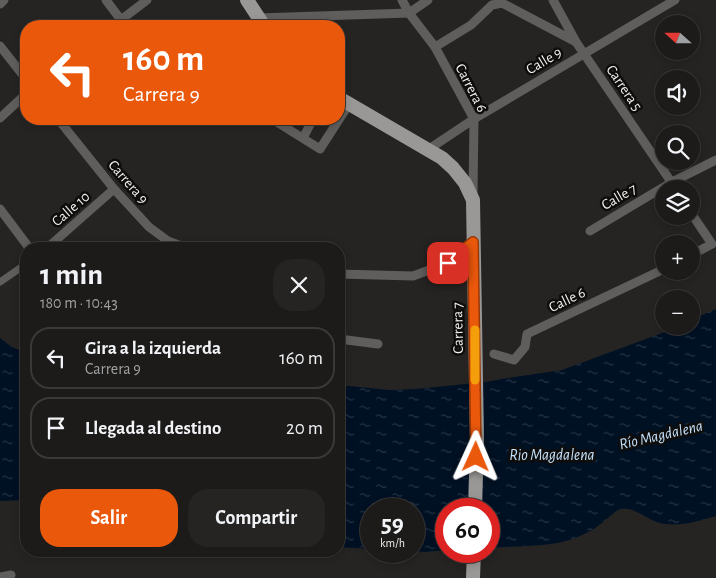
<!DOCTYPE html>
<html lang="es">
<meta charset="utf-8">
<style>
:root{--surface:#1c1b1a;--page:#252423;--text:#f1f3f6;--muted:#a0a1a2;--line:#3a3939;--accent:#ea580c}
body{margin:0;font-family:"Alegreya Sans",sans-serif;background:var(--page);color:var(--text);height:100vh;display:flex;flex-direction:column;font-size:19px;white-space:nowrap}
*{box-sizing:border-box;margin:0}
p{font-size:16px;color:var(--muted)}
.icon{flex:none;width:28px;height:28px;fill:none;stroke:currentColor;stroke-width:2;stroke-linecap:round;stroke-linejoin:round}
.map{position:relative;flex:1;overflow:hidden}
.side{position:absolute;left:20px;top:242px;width:325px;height:315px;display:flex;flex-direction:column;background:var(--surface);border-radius:20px;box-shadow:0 2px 8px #0003,0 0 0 1px var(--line)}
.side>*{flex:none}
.guide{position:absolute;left:20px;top:20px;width:325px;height:105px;border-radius:20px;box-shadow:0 2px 8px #0003,0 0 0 1px var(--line);background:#ea580c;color:#fff;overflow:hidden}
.needle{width:32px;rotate:291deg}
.tools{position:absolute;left:655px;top:15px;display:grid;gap:10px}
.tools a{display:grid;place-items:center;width:45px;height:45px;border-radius:50%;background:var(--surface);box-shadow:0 2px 8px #0003,0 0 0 1px var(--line);font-size:25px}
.speed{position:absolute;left:360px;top:498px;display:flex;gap:10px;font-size:25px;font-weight:700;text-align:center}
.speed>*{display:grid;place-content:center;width:65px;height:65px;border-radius:50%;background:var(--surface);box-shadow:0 2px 8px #0003,0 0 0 1px var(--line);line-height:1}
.speed small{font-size:12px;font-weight:400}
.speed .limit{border:8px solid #d22;background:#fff;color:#111}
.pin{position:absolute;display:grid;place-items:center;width:42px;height:42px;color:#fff;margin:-21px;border-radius:10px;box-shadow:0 2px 8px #0006}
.me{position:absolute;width:55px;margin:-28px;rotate:1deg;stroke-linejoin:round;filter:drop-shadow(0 0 4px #0008)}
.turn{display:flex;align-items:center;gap:18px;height:105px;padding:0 20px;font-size:22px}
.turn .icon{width:65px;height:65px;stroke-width:2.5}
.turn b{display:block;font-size:35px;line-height:42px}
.round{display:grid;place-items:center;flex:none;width:52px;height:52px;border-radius:20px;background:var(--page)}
.headline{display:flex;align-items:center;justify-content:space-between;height:85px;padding:0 20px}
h1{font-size:30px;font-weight:700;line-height:38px}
.cta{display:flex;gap:10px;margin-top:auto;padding:10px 20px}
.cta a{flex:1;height:58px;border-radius:20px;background:var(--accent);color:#fff;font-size:20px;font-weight:700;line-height:58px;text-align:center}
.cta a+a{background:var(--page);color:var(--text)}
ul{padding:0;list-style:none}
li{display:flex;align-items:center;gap:15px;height:62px;margin:0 10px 8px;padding:0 10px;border:2px solid var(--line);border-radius:20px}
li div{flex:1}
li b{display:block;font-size:19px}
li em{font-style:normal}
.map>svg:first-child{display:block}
.water{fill:url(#water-ripples)}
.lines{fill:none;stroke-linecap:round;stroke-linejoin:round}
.service{stroke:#5f5e5d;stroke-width:4.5}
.pedestrian{stroke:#5f5e5d;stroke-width:7}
.minor{stroke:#5f5e5d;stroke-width:9}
.primary{stroke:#999896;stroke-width:14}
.route-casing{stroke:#983908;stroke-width:12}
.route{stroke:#ea580c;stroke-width:9}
.slow{stroke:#f59e0b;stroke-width:9}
.labels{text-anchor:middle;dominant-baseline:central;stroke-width:5;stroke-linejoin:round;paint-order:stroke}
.street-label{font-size:15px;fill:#f2f1ef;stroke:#0e0d0c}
.water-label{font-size:16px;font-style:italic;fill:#c4e1fc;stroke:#0e0d0c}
</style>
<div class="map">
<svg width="716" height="578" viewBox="0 0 716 578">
<defs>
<pattern id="water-ripples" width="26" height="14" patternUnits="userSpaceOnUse" patternTransform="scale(1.25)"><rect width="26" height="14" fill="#001124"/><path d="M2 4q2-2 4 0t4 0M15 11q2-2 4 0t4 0" fill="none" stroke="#263444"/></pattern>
</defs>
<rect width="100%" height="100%" fill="#252422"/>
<g class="water">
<path d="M716,309V516C699,521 683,526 665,524C649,523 634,504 618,510C609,516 600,526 590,531C560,549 522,545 489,548V509H446V550L425,552L414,551V509H371V549L339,547V385L389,390L416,389L485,382L508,378L562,370L662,333L678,326H691V320Z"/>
<polygon points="0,338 12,347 26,353 26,500 0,501"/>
</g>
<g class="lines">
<polyline class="service" points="156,249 165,239"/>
<polyline class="pedestrian" points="0,282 26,264"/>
<g class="minor">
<polyline points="106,0 121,20"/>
<polyline points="402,0 409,13 435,47 474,119 473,194"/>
<polyline points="553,0 576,42 676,189"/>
<polyline points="0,4 4,0"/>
<polyline points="259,18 409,13 428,0"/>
<polyline points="113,26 147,0"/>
<polyline points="0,46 26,79"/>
<polyline points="435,47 471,25 492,5 502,3 576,42"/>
<polyline points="0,118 26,94"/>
<polyline points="58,119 114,189 149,227 168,241 189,249"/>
<polyline points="272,119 320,149 349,104"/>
<polyline points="303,138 313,119"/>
<polyline points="429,149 474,119 675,0"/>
<polyline points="0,209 30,249"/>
<polyline points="691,213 712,244 691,255"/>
<polyline points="590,231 672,182 716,160"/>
<polyline points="46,249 114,189"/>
<polyline points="339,274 413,276 448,263 473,242"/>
<polyline points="339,339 378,344"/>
<polyline points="494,354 514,360 525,347 527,334 664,269"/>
<polyline points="0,577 11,575"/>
</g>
<g class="primary">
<polyline points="247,0 264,26"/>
<polyline points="339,98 442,158 453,168 465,183 473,200 477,440 475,509"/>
<polyline points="473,578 474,551"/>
</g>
</g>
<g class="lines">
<g class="route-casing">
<polyline id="route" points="448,263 473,242 476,457"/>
</g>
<use href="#route" class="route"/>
<polyline class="slow" points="475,330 475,380"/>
</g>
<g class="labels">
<g class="street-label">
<text transform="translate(544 61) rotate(-31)">Calle 9</text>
<text transform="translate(471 88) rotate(63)">Carrera 6</text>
<text transform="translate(624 88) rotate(56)">Carrera 5</text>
<text transform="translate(128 182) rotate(49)">Carrera 9</text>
<text transform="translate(619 197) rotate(-30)">Calle 7</text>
<text transform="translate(71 209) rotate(-41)">Calle 10</text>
<text transform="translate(567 300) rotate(-26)">Calle 6</text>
<text transform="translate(458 328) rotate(-91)">Carrera 7</text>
</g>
<g class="water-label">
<text transform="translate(661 435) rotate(-13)">Río Magdalena</text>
<text x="552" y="455">Rio Magdalena</text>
</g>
</g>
</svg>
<div class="tools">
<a><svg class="needle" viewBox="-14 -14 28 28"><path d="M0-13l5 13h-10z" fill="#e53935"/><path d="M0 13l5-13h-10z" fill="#a0a1a2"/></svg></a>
<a><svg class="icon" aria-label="sound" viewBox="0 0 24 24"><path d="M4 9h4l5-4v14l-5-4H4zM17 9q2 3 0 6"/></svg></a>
<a><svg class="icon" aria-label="search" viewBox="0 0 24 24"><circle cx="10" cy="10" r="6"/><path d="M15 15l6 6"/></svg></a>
<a><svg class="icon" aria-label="layers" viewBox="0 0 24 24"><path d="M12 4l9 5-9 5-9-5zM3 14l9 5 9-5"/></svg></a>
<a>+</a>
<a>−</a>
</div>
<div class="speed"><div>59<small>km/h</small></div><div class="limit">60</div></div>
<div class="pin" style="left:448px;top:263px;background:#d93025"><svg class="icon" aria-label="arrive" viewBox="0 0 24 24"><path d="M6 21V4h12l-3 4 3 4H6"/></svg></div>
<svg class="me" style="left:476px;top:457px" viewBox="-20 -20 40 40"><path d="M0-17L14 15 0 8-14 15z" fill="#ea580c" stroke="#fff" stroke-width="4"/></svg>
<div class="guide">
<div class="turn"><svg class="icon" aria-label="left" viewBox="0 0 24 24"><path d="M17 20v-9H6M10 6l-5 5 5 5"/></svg><div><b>160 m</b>Carrera 9</div></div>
</div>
<section class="side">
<div class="headline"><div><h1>1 min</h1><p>180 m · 10:43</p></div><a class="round"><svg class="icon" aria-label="close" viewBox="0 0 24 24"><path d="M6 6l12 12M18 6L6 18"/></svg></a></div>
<ul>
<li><svg class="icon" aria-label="left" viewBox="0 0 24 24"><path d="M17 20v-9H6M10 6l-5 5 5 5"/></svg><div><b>Gira a la izquierda</b><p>Carrera 9</p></div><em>160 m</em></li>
<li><svg class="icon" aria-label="arrive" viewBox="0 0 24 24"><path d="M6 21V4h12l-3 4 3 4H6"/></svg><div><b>Llegada al destino</b></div><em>20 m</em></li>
</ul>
<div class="cta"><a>Salir</a><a>Compartir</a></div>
</section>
</div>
